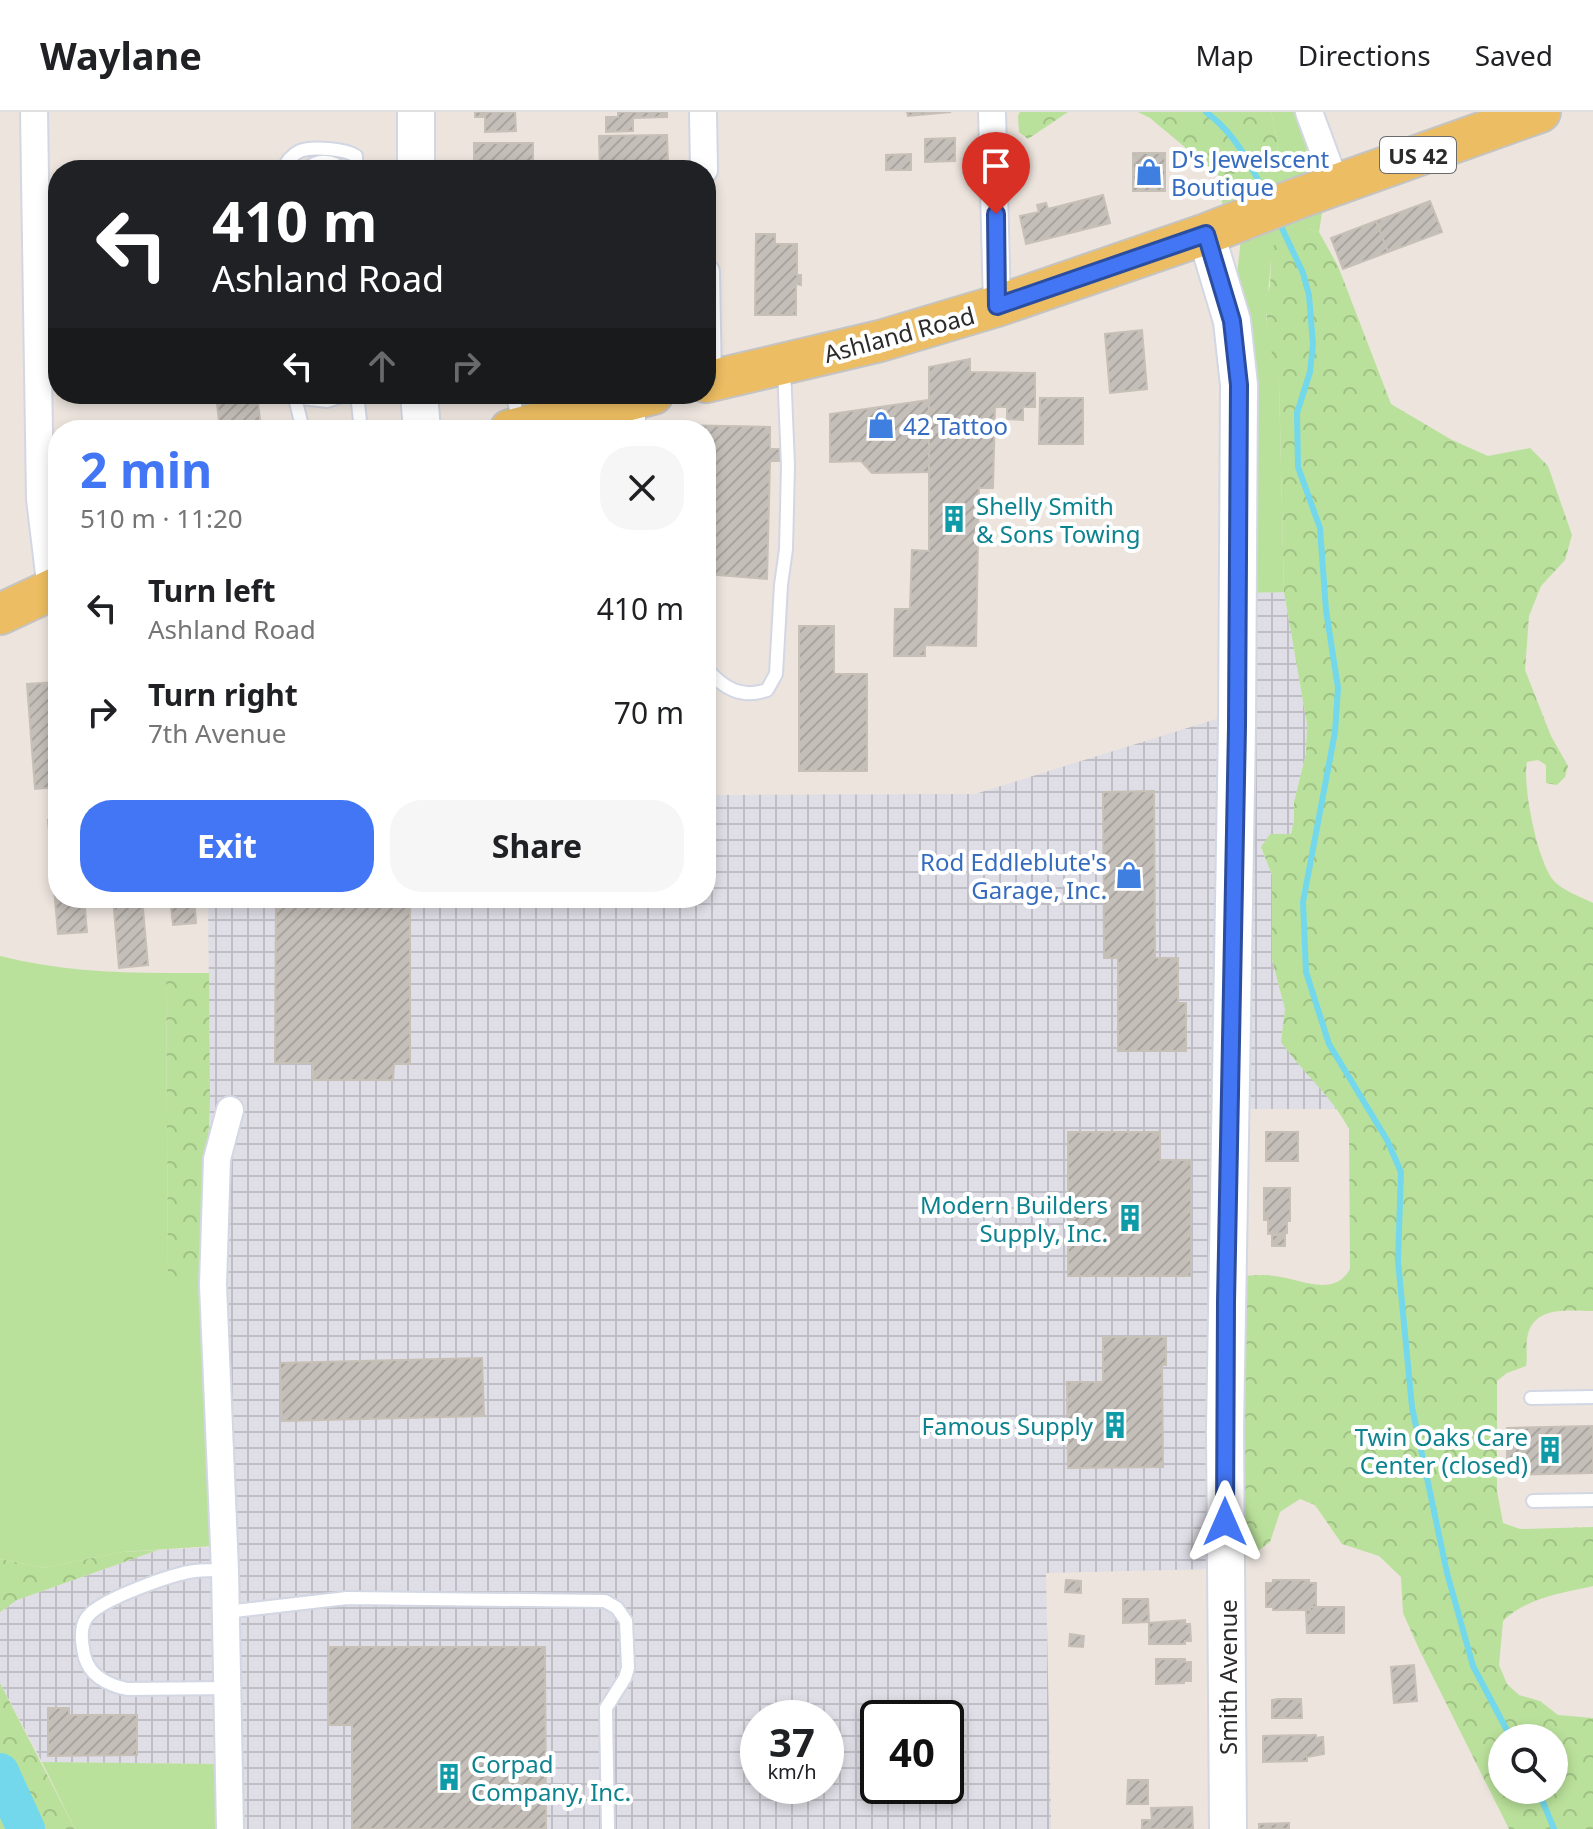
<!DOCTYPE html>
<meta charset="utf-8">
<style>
:root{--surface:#fff;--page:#f6f6f6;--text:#202124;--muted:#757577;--line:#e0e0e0;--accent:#4276f4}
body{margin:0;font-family:"Noto Sans",sans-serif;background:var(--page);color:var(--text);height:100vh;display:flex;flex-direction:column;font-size:30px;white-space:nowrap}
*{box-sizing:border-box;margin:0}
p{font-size:26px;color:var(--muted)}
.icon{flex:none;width:44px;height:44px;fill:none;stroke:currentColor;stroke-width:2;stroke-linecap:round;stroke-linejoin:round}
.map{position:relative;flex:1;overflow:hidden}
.drawer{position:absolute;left:48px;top:308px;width:668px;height:488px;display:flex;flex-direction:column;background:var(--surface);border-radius:32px;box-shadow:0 4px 12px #0003}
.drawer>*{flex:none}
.banner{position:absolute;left:48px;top:48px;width:668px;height:244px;border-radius:32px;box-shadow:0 4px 12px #0003;background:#202124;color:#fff;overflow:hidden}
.buttons{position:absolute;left:1488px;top:1612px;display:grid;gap:16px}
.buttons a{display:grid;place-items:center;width:80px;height:80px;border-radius:50%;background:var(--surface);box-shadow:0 4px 12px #0003;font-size:40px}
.speed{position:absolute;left:740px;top:1588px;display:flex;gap:16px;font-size:40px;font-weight:700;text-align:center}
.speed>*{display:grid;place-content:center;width:104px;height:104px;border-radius:50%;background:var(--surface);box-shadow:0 4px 12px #0003;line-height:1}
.speed small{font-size:20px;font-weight:400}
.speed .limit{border:4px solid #111;border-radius:12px;background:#fff;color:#111}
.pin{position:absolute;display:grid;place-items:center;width:68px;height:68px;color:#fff;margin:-82px -34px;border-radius:50% 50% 50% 0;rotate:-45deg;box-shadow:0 0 8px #0007}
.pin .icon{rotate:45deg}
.me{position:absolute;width:88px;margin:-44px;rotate:0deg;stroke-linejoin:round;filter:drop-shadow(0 0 6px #0008)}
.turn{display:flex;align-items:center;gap:28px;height:168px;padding:0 32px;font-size:36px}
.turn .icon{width:104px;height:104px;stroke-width:2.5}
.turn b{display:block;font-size:56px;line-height:68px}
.lanes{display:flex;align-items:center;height:76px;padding:0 32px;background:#0003;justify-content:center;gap:40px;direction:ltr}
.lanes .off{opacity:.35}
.round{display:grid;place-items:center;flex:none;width:84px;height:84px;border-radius:32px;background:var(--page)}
.head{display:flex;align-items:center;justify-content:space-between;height:136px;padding:0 32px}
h1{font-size:48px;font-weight:700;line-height:60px;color:var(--accent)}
.button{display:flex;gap:16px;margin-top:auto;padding:16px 32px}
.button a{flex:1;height:92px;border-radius:32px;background:var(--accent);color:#fff;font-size:32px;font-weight:700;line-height:92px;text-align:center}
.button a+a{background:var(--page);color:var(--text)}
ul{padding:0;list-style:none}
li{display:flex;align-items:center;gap:24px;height:104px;padding:0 32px}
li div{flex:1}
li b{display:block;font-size:30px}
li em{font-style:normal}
header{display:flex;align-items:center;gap:48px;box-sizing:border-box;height:112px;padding:0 40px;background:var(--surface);border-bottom:2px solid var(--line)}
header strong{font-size:38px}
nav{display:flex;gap:44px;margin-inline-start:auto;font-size:28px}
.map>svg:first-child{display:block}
.industrial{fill:url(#industrial-grid);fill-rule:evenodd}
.grass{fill:#bae19b}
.forest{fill:url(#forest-crowns);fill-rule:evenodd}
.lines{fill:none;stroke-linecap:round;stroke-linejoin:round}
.stream{stroke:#73d8eb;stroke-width:6}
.river{stroke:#73d8eb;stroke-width:38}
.building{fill:url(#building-hatch);stroke:#c7c0b7;stroke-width:2}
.lane-casing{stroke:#d2d7e3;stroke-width:16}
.street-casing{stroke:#d2d7e3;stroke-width:30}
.secondary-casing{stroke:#d2d7e3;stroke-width:40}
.primary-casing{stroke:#c4c4c4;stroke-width:44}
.lane{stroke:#fff;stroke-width:12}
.street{stroke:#fff;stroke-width:26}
.secondary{stroke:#fff;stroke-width:36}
.primary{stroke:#ecbd62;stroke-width:40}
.route-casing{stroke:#2b4d9f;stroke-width:20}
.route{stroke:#4276f4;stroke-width:14}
.labels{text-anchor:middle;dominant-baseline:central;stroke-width:8;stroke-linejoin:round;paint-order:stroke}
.shield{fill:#fff;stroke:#6b6b6b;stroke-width:2}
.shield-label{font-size:22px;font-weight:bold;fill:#2b2b2b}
.shop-label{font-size:24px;fill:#366cbe;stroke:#fff;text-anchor:start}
.street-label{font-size:24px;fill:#2b2b2b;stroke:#fff}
.culture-label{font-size:24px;fill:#0d838f;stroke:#fff;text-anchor:end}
</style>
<header>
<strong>Waylane</strong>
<nav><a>Map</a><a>Directions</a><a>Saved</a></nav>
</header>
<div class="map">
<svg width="1593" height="1717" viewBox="0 0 1593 1717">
<defs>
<pattern id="industrial-grid" width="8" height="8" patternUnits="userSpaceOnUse" patternTransform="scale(2)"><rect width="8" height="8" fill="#dfdde5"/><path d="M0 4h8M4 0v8" fill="none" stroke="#c0bec5"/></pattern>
<pattern id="forest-crowns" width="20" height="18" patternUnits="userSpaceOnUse" patternTransform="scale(2)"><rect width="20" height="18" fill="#bae19b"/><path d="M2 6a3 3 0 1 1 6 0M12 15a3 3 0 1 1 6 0" fill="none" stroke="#a0c186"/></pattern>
<pattern id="building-hatch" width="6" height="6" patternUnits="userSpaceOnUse" patternTransform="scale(2)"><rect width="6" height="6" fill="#c5bfb9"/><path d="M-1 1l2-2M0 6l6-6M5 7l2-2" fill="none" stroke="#a9a49f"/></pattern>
</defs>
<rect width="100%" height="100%" fill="#ece4dd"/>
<path class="industrial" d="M1284,480L1307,612L1306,642L1294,690V708L1290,723L1261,735L1272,763V848L1285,897L1281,930L1339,997H1241L1211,1457L1046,1461L1051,1717H220L219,1652L42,1650L0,1571V1500L17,1488L158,1438L212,1435L202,1174L210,988L208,786H706V683L975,682L1226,604L1227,481ZM758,1606H826V1674H758ZM878,1606H946V1674H878Z"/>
<g class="grass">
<polygon points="1271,0 1295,0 1307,32 1305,61 1222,92 1223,67 1277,41 1278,31"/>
<polygon points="1323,94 1319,120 1309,117 1271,148 1266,205 1279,272 1284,480 1247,481 1242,185 1237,163 1241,126"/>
<path d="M0,844C56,858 109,861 166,861L168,1160L202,1174L213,1434L122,1440L44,1456L0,1447Z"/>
<polygon points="42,1650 219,1652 220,1717 75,1717"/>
</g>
<g class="forest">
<polygon points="1020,0 1068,0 1028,27 1019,20 1018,4"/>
<polygon points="1138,0 1271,0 1278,31 1277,41 1223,67 1150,6"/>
<path d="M1309,117L1319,120L1338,154L1391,292L1452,328L1488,344L1530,336L1548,354L1572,423L1565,448L1541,474L1529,504L1525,558L1551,624L1568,654L1565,665L1557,673L1546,671V653L1538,648L1527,650C1522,673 1538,754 1555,770C1564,779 1581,785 1593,791V1199C1570,1199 1536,1193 1528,1222C1525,1232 1528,1243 1526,1254L1507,1261L1497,1269V1379L1503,1411L1520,1417L1593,1415V1474C1562,1481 1526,1486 1503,1509L1499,1553L1507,1572L1519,1583L1540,1589L1558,1603L1593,1606V1717H1509L1419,1537L1403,1501L1401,1465L1379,1444L1342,1432L1315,1393L1300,1387L1280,1400L1270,1430L1251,1444L1238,1441L1237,1164C1250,1164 1263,1162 1275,1164C1300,1167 1334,1186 1350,1157L1349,1017C1331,983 1303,961 1281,930L1285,897L1272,848V763L1261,735L1270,722H1291L1294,708V690L1306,642L1307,612L1284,480L1279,272L1269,229L1265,189L1270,174L1271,148L1274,133ZM1502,1626H1554V1678H1502Z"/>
<polygon points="166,861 209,861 210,988 202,1174 180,1175 168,1160"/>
<polygon points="158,1438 17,1488 0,1500 0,1447 44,1456 122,1440"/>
<polygon points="0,1571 75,1717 0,1717"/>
</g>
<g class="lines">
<g class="stream">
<path d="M1206,0C1236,22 1251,53 1267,86"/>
<polyline points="1279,110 1303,161 1309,183 1313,232 1310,260 1297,301 1298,355 1320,416 1326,498 1338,576 1335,620 1303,790 1306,860 1329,932 1387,1028 1401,1060 1398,1149 1412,1295 1447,1461 1473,1554 1511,1626"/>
<polyline points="1538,1678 1554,1717"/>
</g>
<polyline class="river" points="0,1660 26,1717"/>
</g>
<g class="building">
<polygon points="475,0 515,0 516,19 485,20 485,5 475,5"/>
<polygon points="618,0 667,0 667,5 633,6 633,19 606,20 606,5 618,5"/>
<polygon points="907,0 951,0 908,4"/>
<polygon points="667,23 668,51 640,52 640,58 600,58 599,24"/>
<polygon points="955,26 955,49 925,50 925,27"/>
<rect x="474" y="31" width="59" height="27"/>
<rect x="1133" y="41" width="32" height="38"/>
<polygon points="911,42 911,58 886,58 886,43"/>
<polygon points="1103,83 1110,111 1026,132 1020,104 1039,100 1037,93 1046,91 1048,97"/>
<polygon points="1430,89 1442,120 1388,140 1376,109"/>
<polygon points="1376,109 1388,140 1343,157 1331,126"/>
<polygon points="756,122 775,122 775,132 797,132 797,163 801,163 801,173 796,172 796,203 755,203"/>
<polygon points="1142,218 1147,277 1110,281 1105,222"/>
<polygon points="970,247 970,260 1035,261 1035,295 1023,295 1023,308 1007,307 1007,295 995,295 993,376 979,376 976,534 925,533 925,544 894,544 895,497 910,497 912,438 929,439 929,255"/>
<polygon points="216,282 257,282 261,316 220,318"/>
<polygon points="1040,286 1083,286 1083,332 1039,332"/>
<polygon points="929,288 929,360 872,361 861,349 830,350 830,302"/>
<polygon points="676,313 770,315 770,337 781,337 780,349 770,349 767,467 706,462 706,318 676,318"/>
<polygon points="799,514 834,514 834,562 867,562 867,659 799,659"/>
<polygon points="56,570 58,675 35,677 27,572"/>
<polygon points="1154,679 1155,846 1178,846 1178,891 1186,891 1186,939 1118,939 1118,846 1104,846 1103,680"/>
<polygon points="58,707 58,786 84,786 87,820 58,822 48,708"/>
<polygon points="113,786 142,786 148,853 119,856"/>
<polygon points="170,786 194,786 196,811 173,813"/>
<polygon points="276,786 410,786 410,952 394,952 393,968 313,968 313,951 275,951"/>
<polygon points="1068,1020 1160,1020 1160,1048 1191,1048 1191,1164 1068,1164"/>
<rect x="1266" y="1020" width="32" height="29"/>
<polygon points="1264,1076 1290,1076 1290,1109 1287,1109 1287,1121 1268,1122 1268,1108 1264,1108"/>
<rect x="1272" y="1123" width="13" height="11"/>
<polygon points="1103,1225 1166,1225 1166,1253 1162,1253 1163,1355 1068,1356 1067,1270 1103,1270"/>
<polygon points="482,1246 484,1304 282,1309 280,1251"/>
<polygon points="1593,1314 1593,1361 1507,1363 1507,1316"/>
<polygon points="1066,1468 1081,1469 1081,1481 1065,1480"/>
<polygon points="1273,1468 1309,1468 1309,1471 1316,1471 1316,1495 1310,1495 1310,1498 1273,1498 1273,1495 1266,1495 1266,1471 1273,1471"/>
<polygon points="1123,1487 1148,1487 1149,1510 1123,1511"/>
<polygon points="1310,1495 1344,1495 1344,1521 1307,1521 1306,1498 1310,1498"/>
<polygon points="1185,1508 1185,1512 1190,1512 1191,1529 1185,1529 1185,1532 1149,1532 1149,1511"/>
<polygon points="1070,1522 1084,1524 1083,1535 1069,1534"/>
<polygon points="329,1535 545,1535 546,1717 352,1717 352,1613 328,1613"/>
<polygon points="1156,1547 1185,1547 1185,1550 1191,1550 1191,1569 1184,1569 1184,1571 1156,1572"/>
<polygon points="1414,1553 1417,1589 1394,1591 1391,1555"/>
<polygon points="1278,1587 1301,1587 1302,1606 1272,1606 1272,1588"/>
<polygon points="48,1596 69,1596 69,1603 137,1603 137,1643 48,1644"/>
<polygon points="1316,1623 1316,1626 1323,1625 1324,1642 1307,1645 1307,1649 1263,1650 1263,1624"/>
<polygon points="1128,1668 1148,1668 1148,1692 1127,1692"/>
<polygon points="1192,1695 1193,1717 1142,1717 1142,1708 1152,1708 1151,1696"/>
<polygon points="1289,1711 1289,1717 1259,1717 1259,1712"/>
</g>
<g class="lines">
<g class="lane-casing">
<g id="lane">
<path d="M282,58C287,50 291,43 300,39C312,34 346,37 356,44V58"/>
<path d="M305,58C317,47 332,47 343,58"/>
<polyline points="294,282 303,318"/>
<polyline points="357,282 361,318"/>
<polyline points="513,282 518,310"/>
<polyline points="294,285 327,289 349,282"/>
<polyline points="639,293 639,318"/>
<path d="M706,556C723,576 741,587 767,578L776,562L781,473L786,437L788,354L784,256"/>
<polyline points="1531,1286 1593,1285"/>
<polyline points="1533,1389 1593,1388"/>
<path d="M225,1458C215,1458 205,1458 195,1459C172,1462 102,1487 88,1504C79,1514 82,1534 85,1546C91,1565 108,1573 127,1577L229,1576"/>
<polyline points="226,1500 347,1486 605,1489 617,1496 626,1509 628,1556 625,1566 606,1596 608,1717"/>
</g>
</g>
<g class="street-casing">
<g id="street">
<polyline points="34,0 40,387 51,478"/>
<polyline points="703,0 704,58"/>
<polyline points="992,0 997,194"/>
<polyline points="1309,0 1336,73"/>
<polyline points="706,160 708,269"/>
<polyline points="230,1717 225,1458 213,1173 217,1047 230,998"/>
</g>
</g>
<g class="secondary-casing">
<g id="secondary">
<polyline points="416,0 416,58"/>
<polyline points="1206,122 1232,209 1239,273 1237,615 1225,1318 1228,1717"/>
<polyline points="419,282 422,318"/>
</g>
</g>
<g class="primary-casing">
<g id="primary">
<polyline points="706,270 880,229 997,194 1206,122 1296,87 1540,0"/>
<polyline points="510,318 653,282"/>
<polyline points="0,502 58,475"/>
</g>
</g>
<use href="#lane" class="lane"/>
<use href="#street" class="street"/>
<use href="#secondary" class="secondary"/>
<use href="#primary" class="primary"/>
</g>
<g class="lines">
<g class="route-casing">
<polyline id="route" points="996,102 997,194 1206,122 1232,209 1239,273 1237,615 1226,1190 1225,1410"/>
</g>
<use href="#route" class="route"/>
</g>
<defs>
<g id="shop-bare" transform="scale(2.16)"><path d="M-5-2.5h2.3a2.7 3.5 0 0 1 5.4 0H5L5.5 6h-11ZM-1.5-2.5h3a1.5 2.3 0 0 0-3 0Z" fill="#3f7fe0" stroke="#fff" stroke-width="2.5" paint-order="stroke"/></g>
<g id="building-bare" transform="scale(2.16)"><path d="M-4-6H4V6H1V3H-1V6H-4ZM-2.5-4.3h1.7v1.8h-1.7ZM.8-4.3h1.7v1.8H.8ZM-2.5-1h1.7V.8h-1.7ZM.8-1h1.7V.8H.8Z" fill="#0f9aa8" stroke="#fff" stroke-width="2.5" paint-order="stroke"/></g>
</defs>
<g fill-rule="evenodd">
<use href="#shop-bare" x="1149" y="60"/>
<use href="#shop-bare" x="881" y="313"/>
<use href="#building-bare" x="954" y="407"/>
<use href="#shop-bare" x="1129" y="763"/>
<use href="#building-bare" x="1130" y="1106"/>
<use href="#building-bare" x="1115" y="1313"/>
<use href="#building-bare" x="1550" y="1338"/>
<use href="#building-bare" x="449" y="1665"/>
</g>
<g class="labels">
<rect class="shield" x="1380" y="25" width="76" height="36" rx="6"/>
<g class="shield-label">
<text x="1418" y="43">US 42</text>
</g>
<g class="shop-label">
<text x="1171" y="46">D's Jewelscent<tspan x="1171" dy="28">Boutique</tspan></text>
<text x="903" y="313">42 Tattoo</text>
<text x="1107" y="749" text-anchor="end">Rod Eddleblute's<tspan x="1107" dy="28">Garage, Inc.</tspan></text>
</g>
<g class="street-label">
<text transform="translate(899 222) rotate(-15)">Ashland Road</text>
<text transform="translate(1227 1565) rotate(-90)">Smith Avenue</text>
</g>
<g class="culture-label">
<text x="976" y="393" text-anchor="start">Shelly Smith<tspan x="976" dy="28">&amp; Sons Towing</tspan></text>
<text x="1108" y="1092">Modern Builders<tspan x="1108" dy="28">Supply, Inc.</tspan></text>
<text x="1093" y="1313">Famous Supply</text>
<text x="1528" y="1324">Twin Oaks Care<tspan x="1528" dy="28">Center (closed)</tspan></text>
<text x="471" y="1651" text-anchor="start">Corpad<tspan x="471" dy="28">Company, Inc.</tspan></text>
</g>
</g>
</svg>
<div class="buttons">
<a><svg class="icon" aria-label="search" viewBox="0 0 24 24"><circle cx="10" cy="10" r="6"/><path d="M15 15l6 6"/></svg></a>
</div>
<div class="speed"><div>37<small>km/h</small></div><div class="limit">40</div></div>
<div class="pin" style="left:996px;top:102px;background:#d93025"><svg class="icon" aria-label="arrive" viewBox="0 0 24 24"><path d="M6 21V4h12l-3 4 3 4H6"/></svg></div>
<svg class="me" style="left:1225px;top:1410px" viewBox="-20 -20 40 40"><path d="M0-17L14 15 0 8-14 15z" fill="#4276f4" stroke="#fff" stroke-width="4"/></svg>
<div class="banner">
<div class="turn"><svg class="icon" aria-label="left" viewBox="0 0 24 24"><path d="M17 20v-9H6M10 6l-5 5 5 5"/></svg><div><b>410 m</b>Ashland Road</div></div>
<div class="lanes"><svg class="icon" aria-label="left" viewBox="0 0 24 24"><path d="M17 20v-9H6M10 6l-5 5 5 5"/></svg><svg class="icon off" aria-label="ahead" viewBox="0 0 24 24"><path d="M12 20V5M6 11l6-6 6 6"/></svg><svg class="icon off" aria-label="right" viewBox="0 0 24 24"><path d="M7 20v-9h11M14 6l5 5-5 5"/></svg></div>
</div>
<section class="drawer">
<div class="head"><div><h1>2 min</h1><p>510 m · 11:20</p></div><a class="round"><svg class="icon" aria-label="close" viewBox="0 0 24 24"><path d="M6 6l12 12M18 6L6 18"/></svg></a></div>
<ul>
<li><svg class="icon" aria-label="left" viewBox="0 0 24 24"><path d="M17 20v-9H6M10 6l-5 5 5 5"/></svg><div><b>Turn left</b><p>Ashland Road</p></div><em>410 m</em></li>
<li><svg class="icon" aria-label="right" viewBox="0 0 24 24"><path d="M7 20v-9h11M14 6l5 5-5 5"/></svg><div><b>Turn right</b><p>7th Avenue</p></div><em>70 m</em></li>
</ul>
<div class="button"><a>Exit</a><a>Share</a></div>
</section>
</div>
